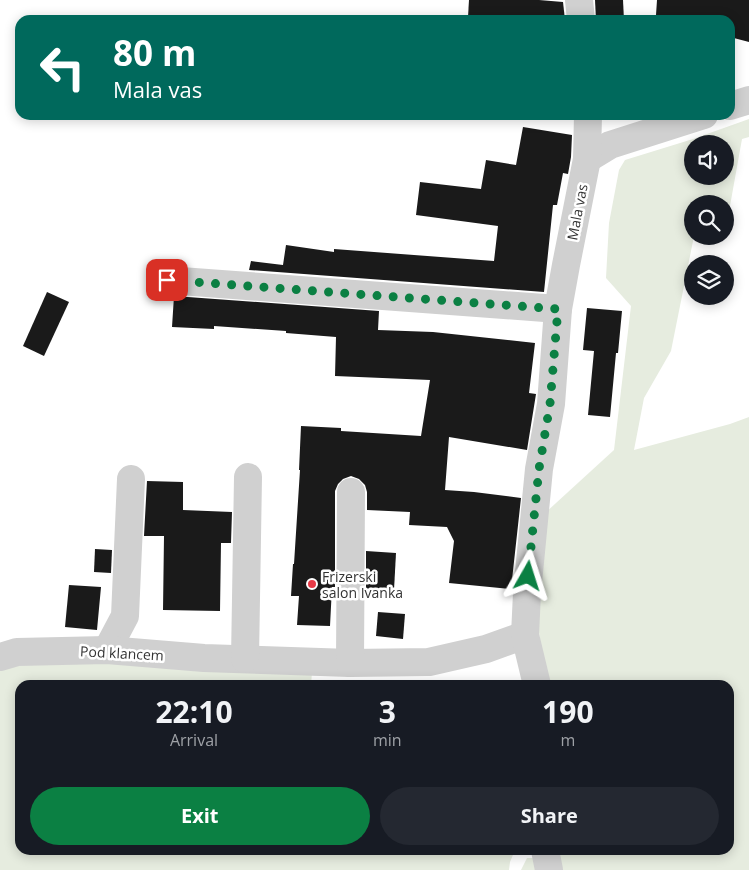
<!DOCTYPE html>
<style>
:root{--surface:#171b24;--page:#242831;--text:#f1f3f6;--muted:#9ea1a6;--accent:#0b8043}
body{margin:0;font-family:"Open Sans",sans-serif;background:var(--page);color:var(--text);height:100vh;display:flex;flex-direction:column;font-size:19px;white-space:nowrap}
*{box-sizing:border-box;margin:0}
p{font-size:16px;color:var(--muted)}
.icon{flex:none;width:28px;height:28px;fill:none;stroke:currentColor;stroke-width:2;stroke-linecap:round;stroke-linejoin:round}
.map{position:relative;flex:1;overflow:hidden}
.drawer{position:absolute;left:15px;top:680px;width:719px;height:175px;display:flex;flex-direction:column;background:var(--surface);border-radius:15px;box-shadow:0 2px 12px #0003}
.drawer>*{flex:none}
.banner{position:absolute;left:15px;top:15px;width:720px;height:105px;border-radius:15px;box-shadow:0 2px 12px #0003;background:#00695c;color:#fff;overflow:hidden}
.fabs{position:absolute;left:684px;top:135px;display:grid;gap:10px}
.fabs a{display:grid;place-items:center;width:50px;height:50px;border-radius:50%;background:var(--surface);box-shadow:0 2px 12px #0003;font-size:25px}
.pin{position:absolute;display:grid;place-items:center;width:42px;height:42px;color:#fff;margin:-21px;border-radius:10px;box-shadow:0 2px 8px #0006}
.me{position:absolute;width:55px;margin:-28px;rotate:6deg;stroke-linejoin:round;filter:drop-shadow(0 0 4px #0008)}
.turn{display:flex;align-items:center;gap:18px;height:105px;padding:0 15px;font-size:22px}
.turn .icon{width:65px;height:65px;stroke-width:2.5}
.turn b{display:block;font-size:35px;line-height:42px}
.eta{display:flex;justify-content:space-evenly;align-items:center;height:85px;text-align:center}
.eta b{font-size:30px;font-weight:700;line-height:35px}
.cta{display:flex;gap:10px;margin-top:auto;padding:10px 15px}
.cta a{flex:1;height:58px;border-radius:30px;background:var(--accent);color:#fff;font-size:20px;font-weight:700;line-height:58px;text-align:center}
.cta a+a{background:var(--page);color:var(--text)}
.map>svg:first-child{display:block}
.green{fill:#e6ecdf;fill-rule:evenodd}
.building{fill:#1a1a1a}
.lines{fill:none;stroke-linecap:round;stroke-linejoin:round}
.street{stroke:#d0d0d0;stroke-width:28}
.route{stroke:#0b8043;stroke-width:9;stroke-dasharray:0 16.2}
.poi-dot{fill:#e63946;stroke:#fff;stroke-width:2}
.labels{text-anchor:middle;dominant-baseline:central;stroke-width:5;stroke-linejoin:round;paint-order:stroke}
.street-label{font-size:14px;fill:#333;stroke:#fff}
.poi-label{font-size:14px;fill:#333;stroke:#fff;text-anchor:start}
</style>
<div class="map">
<svg width="749" height="870" viewBox="0 0 749 870">
<rect width="100%" height="100%" fill="#fff"/>
<g class="green">
<path d="M749,119V137L742,139L728,217L725,218V204H692V236H694L671,351L644,398L634,450L730,424L749,417V870H559L555,850H729V685H549L542,658L535,598L544,514L614,450L631,306L606,278L609,223L619,170L625,160L693,139ZM692,144H725V176H692Z"/>
<polygon points="47,660 312,672 311,685 20,685 20,850 515,850 510,862 509,870 0,870 0,668"/>
<polygon points="527,858 536,858 540,870 521,870"/>
</g>
<g class="building">
<polygon points="469,0 539,0 563,2 565,20 505,20 468,17"/>
<polygon points="595,0 623,0 624,20 596,20"/>
<polygon points="657,0 749,0 749,42 730,37 730,20 656,15"/>
<polygon points="523,127 572,135 571,157 568,174 563,173 557,205 553,205 544,292 249,270 251,261 283,265 286,245 334,252 334,249 494,261 498,226 416,215 420,182 481,189 486,160 516,165"/>
<polygon points="47,292 69,302 44,356 23,346"/>
<polygon points="174,296 379,311 378,330 433,332 535,343 529,393 536,394 527,450 449,437 445,490 474,492 521,498 511,589 449,583 454,541 447,527 409,525 410,512 367,510 367,492 365,485 359,479 351,476 343,479 338,484 335,491 335,587 332,587 330,626 297,625 299,596 291,596 293,564 294,564 300,470 299,470 301,426 341,428 341,431 421,436 430,380 335,376 336,337 286,333 286,331 214,326 214,329 172,327"/>
<polygon points="587,308 622,311 618,353 616,353 610,417 588,415 594,351 583,350"/>
<polygon points="147,481 183,482 183,510 232,512 231,543 221,543 220,611 163,610 164,536 144,536"/>
<polygon points="95,549 112,550 111,573 94,572"/>
<polygon points="366,551 396,553 394,590 366,589"/>
<polygon points="69,585 101,587 97,630 65,627"/>
<polygon points="378,612 405,614 403,639 376,636"/>
</g>
<g class="lines">
<g class="street">
<polyline points="579,0 581,20"/>
<polyline points="730,106 749,100"/>
<polyline points="587,159 610,145 704,115"/>
<polyline points="167,280 558,309"/>
<polyline points="107,650 125,616 131,479"/>
<polyline points="0,657 17,652 107,650 204,658 350,663 429,662 486,649 525,635"/>
<polyline points="245,659 248,477"/>
<polyline points="350,663 351,492"/>
<polyline points="537,685 525,635 527,593 539,469 551,404 558,309 566,265 587,159 588,115"/>
<polyline points="545,850 549,870"/>
</g>
</g>
<g class="lines">
<polyline class="route" points="167,280 558,309 550,404 539,469 528,576"/>
</g>
<circle class="poi-dot" cx="312" cy="584" r="5"/>
<g class="labels">
<g class="street-label">
<text transform="translate(577 212) rotate(-79)">Mala vas</text>
<text transform="translate(122 653) rotate(3)">Pod klancem</text>
</g>
<g class="poi-label">
<text x="322" y="576">Frizerski<tspan x="322" dy="16">salon Ivanka</tspan></text>
</g>
</g>
</svg>
<div class="fabs">
<a><svg class="icon" aria-label="sound" viewBox="0 0 24 24"><path d="M4 9h4l5-4v14l-5-4H4zM17 9q2 3 0 6"/></svg></a>
<a><svg class="icon" aria-label="search" viewBox="0 0 24 24"><circle cx="10" cy="10" r="6"/><path d="M15 15l6 6"/></svg></a>
<a><svg class="icon" aria-label="layers" viewBox="0 0 24 24"><path d="M12 4l9 5-9 5-9-5zM3 14l9 5 9-5"/></svg></a>
</div>
<div class="pin" style="left:167px;top:280px;background:#d93025"><svg class="icon" aria-label="arrive" viewBox="0 0 24 24"><path d="M6 21V4h12l-3 4 3 4H6"/></svg></div>
<svg class="me" style="left:528px;top:576px" viewBox="-20 -20 40 40"><path d="M0-17L14 15 0 8-14 15z" fill="#0b8043" stroke="#fff" stroke-width="4"/></svg>
<div class="banner">
<div class="turn"><svg class="icon" aria-label="left" viewBox="0 0 24 24"><path d="M17 20v-9H6M10 6l-5 5 5 5"/></svg><div><b>80 m</b>Mala vas</div></div>
</div>
<section class="drawer">
<div class="eta">
<div><b>22:10</b><p>Arrival</p></div>
<div><b>3</b><p>min</p></div>
<div><b>190</b><p>m</p></div>
</div>
<div class="cta"><a>Exit</a><a>Share</a></div>
</section>
</div>
